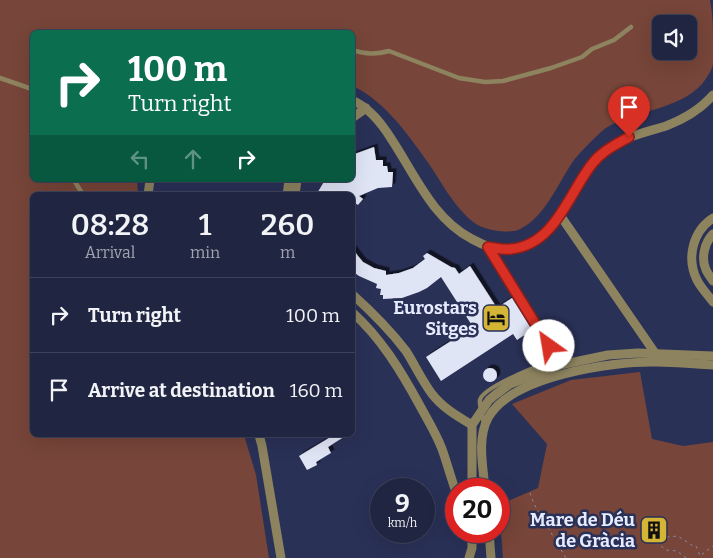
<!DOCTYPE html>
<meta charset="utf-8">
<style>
:root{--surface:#202541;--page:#2d314c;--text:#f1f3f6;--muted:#a2a5b1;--line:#3d425a}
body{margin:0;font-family:Bitter,serif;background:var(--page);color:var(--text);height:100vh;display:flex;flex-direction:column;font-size:19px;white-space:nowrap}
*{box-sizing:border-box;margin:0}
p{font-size:16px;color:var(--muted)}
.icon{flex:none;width:28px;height:28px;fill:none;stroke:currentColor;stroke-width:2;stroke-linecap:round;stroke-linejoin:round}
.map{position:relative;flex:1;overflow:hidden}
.drawer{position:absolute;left:30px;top:192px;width:325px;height:245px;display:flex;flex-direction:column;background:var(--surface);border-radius:8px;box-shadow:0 5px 20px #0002,0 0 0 1px var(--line)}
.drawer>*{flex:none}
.hud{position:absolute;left:30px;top:30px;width:325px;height:152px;border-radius:8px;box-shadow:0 5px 20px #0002,0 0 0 1px var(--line);background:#0b6e4f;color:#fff;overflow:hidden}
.tools{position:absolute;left:652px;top:15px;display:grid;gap:10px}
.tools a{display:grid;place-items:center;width:45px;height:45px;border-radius:8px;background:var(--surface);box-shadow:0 5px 20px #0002,0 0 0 1px var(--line);font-size:25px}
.speed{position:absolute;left:370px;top:478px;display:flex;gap:10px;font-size:25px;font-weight:700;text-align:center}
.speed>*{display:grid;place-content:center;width:65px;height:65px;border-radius:50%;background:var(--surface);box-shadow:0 5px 20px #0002,0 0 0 1px var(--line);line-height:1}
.speed small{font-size:12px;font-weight:400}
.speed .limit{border:8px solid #d22;background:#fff;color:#111}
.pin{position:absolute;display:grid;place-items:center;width:42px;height:42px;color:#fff;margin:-51px -21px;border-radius:50% 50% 50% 0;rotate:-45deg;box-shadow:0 0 5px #0007}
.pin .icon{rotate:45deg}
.me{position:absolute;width:55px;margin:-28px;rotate:328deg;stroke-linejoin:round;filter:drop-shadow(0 0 4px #0008)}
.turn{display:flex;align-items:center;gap:18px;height:105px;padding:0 15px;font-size:22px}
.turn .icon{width:65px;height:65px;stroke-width:2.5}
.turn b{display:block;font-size:35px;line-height:42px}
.lanes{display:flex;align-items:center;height:48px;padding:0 15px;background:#0003;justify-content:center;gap:25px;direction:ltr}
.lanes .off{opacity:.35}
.eta{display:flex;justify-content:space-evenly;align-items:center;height:85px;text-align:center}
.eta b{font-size:30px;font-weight:600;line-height:35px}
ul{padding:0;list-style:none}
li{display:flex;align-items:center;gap:15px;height:75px;padding:0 15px;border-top:1px solid var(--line)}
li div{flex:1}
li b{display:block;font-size:19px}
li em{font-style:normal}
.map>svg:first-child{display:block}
.green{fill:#774539;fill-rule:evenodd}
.building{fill:#e0e5f6;filter:url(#shadow)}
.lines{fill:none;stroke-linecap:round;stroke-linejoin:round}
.path{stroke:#878daa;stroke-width:1;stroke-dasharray:2.5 4;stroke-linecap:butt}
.service{stroke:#8d835f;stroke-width:4.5}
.minor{stroke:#8d835f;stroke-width:9}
.route-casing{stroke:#8d1f18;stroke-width:12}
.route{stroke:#d93025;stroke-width:9}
.labels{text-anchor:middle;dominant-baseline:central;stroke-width:5;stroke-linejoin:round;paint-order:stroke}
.poi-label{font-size:18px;font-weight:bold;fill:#e6ebff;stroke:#2a3157;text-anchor:end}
</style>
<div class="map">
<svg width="713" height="558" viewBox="0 0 713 558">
<defs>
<filter id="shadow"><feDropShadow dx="3.5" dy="-3.5" stdDeviation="0" flood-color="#0009"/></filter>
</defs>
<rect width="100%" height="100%" fill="#2a3157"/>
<g class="green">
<path d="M0,0H710C713,15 713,30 713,45C713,51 713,58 713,64C712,70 706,79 702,84C679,110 635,110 606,128C600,132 576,156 572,163C558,184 543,220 518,230C510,233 493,231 485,228C463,222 443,185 431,167C410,137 386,102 353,86L352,32H32V180H137L138,195H32V435H244L256,475L269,558H0ZM661,24H689V51H661Z"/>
<polygon points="640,372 652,439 683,446 713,442 713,558 503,558 499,505 538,488 547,444 512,404 571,380"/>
</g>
<g class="building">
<polygon points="374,147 376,160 383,160 383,166 387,166 388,172 393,172 392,187 378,188 359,196 363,199 358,205 352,201 352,195 316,195 325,180 352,180 352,155"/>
<polygon points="352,248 358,256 363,262 374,268 386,271 386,275 399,273 413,268 425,259 423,256 427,253 451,267 455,268 459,274 470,266 497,308 512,298 532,330 517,340 513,334 441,381 426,357 473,327 441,277 427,288 419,292 402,298 383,299 383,295 380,295 381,289 376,288 377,284 359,276 352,271"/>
<circle cx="490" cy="375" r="7"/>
<polygon points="332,435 347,435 328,447 331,453 316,462 317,465 307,470 299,456 329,438 329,437"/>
<polygon points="656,523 661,527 652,537 648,536 647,532"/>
</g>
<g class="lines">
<g class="path">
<polyline points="530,493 534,504 566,558"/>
<polyline points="686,558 677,551 666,550 656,542 649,539 645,533 649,528 657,522 661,526 667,537 678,536 693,546 696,546 700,556 713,546"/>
</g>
<g class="service">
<path d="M352,50C366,54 375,55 389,51L459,78L485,82L503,81L551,68L582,57L592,49L614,40L631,27"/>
<polyline points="0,78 32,89"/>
<polyline points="74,180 83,195"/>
<polyline points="489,249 560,365"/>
<path d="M484,424C483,417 479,405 480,400C482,387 543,364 556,359"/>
</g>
<g class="minor">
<path d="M352,100C370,108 382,124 392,140C415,175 433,219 472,239C479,243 486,246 493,248C511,251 525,248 540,237C564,219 574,187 592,163C596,159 602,155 606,150C622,137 647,132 666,126C684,119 700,110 713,95"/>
<polyline points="352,118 366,108"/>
<polyline points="148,195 150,180"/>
<polyline points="287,195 289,180"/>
<polyline points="295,195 297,180"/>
<polyline points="560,215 655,353 655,356"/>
<path d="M713,218C693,231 686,258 697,280C701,288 708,295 713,302"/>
<path d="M713,234C704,243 701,259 706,270C708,274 711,278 713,281"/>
<path d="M352,294C372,312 390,330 406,351C415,365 422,381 432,394C443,408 457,416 472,425"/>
<path d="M352,312C381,338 401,371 419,404C427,419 436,433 442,449C447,463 451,478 456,492"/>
<polyline points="259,435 262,446 281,558"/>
<polyline points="472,489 472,425 489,400 495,395 510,384 560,365 608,355 638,353 713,356"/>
<path d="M485,489C483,466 477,439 488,418C511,376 612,361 656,362C675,362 694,364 713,365"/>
<polyline points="489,531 491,558"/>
<polyline points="469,558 472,548 472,531"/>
</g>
</g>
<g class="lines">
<g class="route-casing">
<path id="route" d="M549,346L488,247C496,248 503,250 511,249C555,245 569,193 592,164C602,151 615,145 629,137"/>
</g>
<use href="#route" class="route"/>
</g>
<defs>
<g id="hotel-square" transform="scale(1.4375)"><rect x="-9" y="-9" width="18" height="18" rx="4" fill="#d5b535" stroke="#2a3157"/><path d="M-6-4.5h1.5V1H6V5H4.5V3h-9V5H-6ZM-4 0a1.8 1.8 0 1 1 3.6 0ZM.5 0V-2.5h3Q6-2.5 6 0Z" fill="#111"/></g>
<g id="building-square" transform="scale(1.4375)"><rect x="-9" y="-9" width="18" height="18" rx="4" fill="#d5b535" stroke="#2a3157"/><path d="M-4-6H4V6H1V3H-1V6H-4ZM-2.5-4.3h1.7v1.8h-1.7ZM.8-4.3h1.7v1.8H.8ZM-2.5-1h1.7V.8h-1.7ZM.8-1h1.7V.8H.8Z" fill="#111"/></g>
</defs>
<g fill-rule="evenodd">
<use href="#hotel-square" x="496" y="318"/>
<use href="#building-square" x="654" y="530"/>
</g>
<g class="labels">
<g class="poi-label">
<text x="477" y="308">Eurostars<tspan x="477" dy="21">Sitges</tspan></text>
<text x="635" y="520">Mare de Déu<tspan x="635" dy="21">de Gràcia</tspan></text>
</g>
</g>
</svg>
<div class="tools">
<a><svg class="icon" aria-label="sound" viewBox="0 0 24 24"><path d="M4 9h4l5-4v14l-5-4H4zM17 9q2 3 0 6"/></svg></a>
</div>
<div class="speed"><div>9<small>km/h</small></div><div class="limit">20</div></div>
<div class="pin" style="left:629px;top:137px;background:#d93025"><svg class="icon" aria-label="arrive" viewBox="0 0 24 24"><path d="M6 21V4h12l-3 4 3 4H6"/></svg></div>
<svg class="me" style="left:549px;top:346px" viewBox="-20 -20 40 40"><circle r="19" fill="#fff"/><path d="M0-13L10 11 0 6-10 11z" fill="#d93025"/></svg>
<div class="hud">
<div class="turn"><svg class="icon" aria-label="right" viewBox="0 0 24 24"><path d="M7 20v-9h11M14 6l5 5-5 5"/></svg><div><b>100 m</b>Turn right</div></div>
<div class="lanes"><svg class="icon off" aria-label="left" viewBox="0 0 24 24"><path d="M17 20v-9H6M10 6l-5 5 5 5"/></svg><svg class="icon off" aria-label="ahead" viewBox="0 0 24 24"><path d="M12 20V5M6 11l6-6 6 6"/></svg><svg class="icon" aria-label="right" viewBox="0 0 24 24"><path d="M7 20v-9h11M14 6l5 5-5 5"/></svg></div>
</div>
<section class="drawer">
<div class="eta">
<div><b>08:28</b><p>Arrival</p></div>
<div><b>1</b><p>min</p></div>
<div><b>260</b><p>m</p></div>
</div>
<ul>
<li><svg class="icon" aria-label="right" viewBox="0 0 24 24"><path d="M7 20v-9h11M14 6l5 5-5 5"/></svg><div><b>Turn right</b></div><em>100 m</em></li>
<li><svg class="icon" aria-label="arrive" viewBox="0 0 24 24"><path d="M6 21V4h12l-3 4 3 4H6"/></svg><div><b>Arrive at destination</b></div><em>160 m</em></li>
</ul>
</section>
</div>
